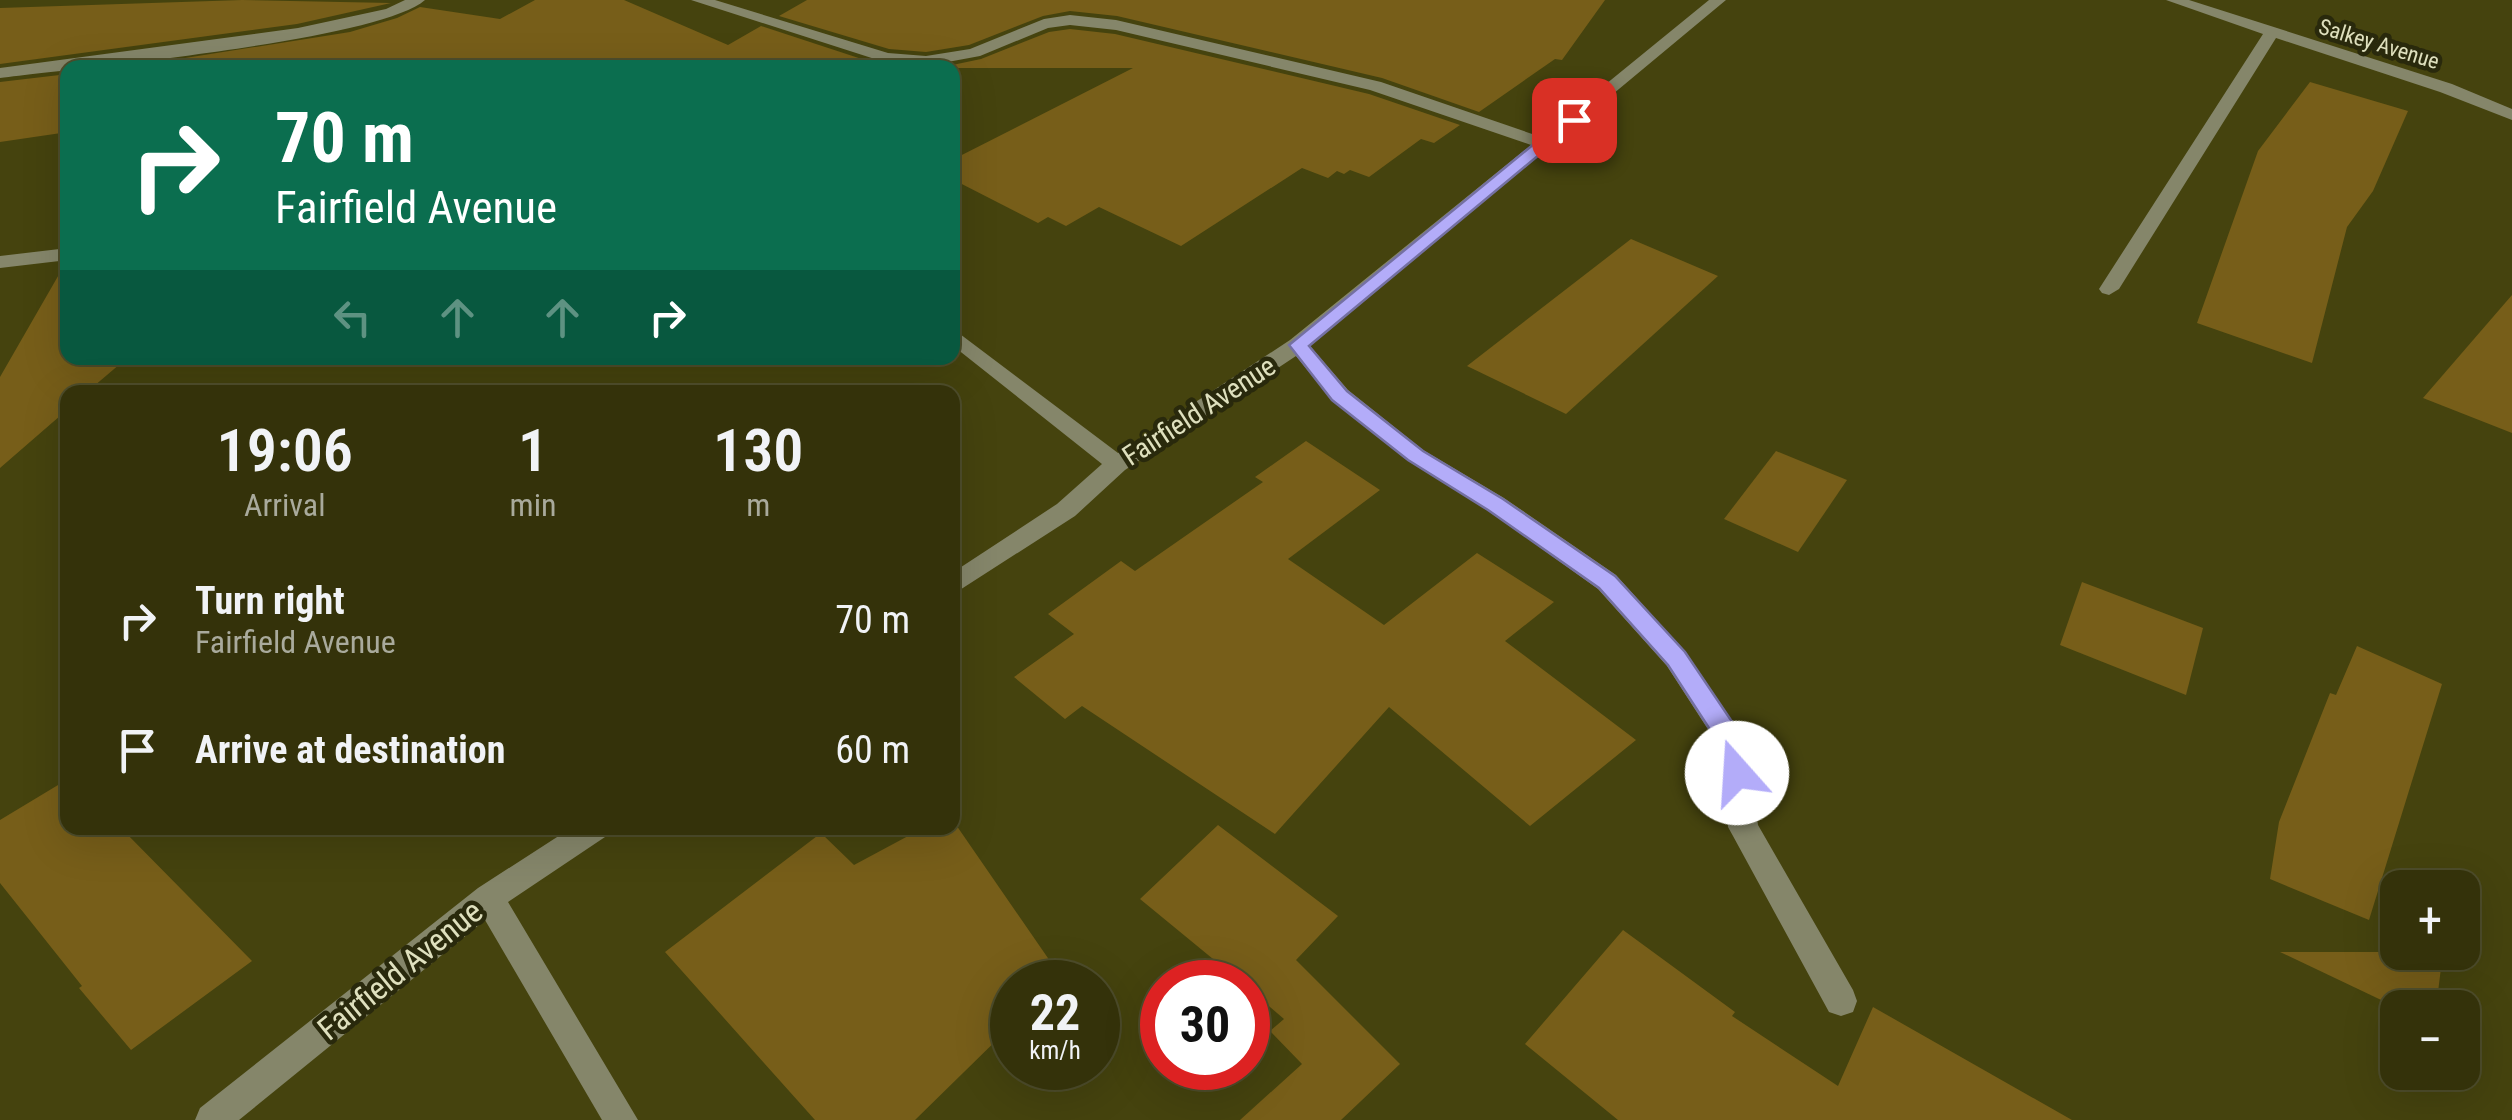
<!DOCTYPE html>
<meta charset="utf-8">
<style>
:root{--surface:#34320a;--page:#3f3e18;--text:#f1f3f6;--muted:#a9aa9c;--line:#4e4d2b}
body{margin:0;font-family:"Roboto Condensed",sans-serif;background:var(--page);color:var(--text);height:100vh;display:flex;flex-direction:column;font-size:38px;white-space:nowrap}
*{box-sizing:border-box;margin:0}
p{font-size:32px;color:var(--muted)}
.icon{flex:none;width:55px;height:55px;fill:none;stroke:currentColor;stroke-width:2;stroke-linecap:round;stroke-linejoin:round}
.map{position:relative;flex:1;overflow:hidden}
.side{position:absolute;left:60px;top:385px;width:900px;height:450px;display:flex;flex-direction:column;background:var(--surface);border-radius:20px;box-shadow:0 10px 40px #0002,0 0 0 2px var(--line)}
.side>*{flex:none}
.hud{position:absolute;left:60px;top:60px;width:900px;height:305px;border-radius:20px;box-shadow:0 10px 40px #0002,0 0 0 2px var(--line);background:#0b6e4f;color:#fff;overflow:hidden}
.fabs{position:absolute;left:2380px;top:870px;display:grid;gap:20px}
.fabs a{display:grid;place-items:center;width:100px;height:100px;border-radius:20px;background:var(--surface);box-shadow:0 10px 40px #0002,0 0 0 2px var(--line);font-size:50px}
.speed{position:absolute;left:990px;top:960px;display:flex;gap:20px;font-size:50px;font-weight:700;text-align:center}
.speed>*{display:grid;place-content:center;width:130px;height:130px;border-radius:50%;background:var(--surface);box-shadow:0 10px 40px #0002,0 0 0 2px var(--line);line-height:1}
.speed small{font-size:25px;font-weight:400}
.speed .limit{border:15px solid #d22;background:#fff;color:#111}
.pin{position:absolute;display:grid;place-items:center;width:85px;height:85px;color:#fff;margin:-42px;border-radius:20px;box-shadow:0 5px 15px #0006}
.me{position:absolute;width:110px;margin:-55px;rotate:341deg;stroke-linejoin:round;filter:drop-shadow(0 0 8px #0008)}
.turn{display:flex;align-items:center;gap:35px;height:210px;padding:0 50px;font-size:45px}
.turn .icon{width:130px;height:130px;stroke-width:2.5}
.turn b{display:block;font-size:70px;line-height:85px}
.lanes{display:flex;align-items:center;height:95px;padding:0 50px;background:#0003;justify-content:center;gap:50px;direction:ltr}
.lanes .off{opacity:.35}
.eta{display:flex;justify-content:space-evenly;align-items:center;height:170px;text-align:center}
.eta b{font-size:60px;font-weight:600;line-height:70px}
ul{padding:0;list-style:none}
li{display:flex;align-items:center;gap:30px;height:130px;padding:0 50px}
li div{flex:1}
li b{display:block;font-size:38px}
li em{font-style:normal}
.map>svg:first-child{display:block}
.building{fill:#775e19}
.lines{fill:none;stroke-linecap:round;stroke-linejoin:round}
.minor{fill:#85866a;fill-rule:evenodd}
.route{fill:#b3acf9;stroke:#7470a2;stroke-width:2.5}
.labels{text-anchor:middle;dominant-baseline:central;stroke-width:9;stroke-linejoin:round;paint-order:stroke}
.far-street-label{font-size:22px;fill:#dfe0be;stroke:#29290c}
.street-label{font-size:28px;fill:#dfe0be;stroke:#29290c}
.near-street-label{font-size:32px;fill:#dfe0be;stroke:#29290c}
</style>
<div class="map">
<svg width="2512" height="1120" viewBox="0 0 2512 1120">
<rect width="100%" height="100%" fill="#45430e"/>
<g class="building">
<polygon points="242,0 391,3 297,24 0,64 0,8"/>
<polygon points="535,0 624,0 728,45 761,26 880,65 906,68 122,68 350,32 397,18 420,7 500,19"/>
<polygon points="807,0 1605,0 1562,60 1555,59 1479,112 1382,78 1117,16 1070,11 1043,16 969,45 926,52 889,49 779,16"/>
<polygon points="1070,29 1115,34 1369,94 1460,125 1434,143 1421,139 1369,177 1350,170 1344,174 1337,171 1328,178 1302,168 1181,246 1099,207 1066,226 1048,217 1038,223 952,179 952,160 1133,68 938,68 981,59 1049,32"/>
<polygon points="68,74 68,132 0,142 0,82"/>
<polygon points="2310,82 2408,111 2373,191 2347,227 2312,363 2197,323 2258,151"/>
<polygon points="1631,239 1718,276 1566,414 1467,366"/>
<polygon points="65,264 68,358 127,358 87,392 68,392 68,409 0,468 0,377"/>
<polygon points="2512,295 2512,433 2423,398"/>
<polygon points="1306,441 1380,490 1288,559 1384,625 1477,553 1554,602 1505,641 1636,740 1530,826 1389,707 1275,834 1082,706 1065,719 1014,677 1074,634 1048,614 1121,561 1135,571 1263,482 1255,477"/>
<polygon points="1776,451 1847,480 1798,552 1724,519"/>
<polygon points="2082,582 2203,628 2186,695 2060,645"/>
<polygon points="2357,646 2442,684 2369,920 2270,879 2279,822 2330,693 2336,695"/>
<polygon points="68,779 68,828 121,828 252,961 131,1050 79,988 82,986 0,883 0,820"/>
<polygon points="952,819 1061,977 1056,982 1012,982 1012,1025 915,1120 815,1120 665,952 821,833 854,865 923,828 952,828"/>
<polygon points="1218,825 1338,916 1296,960 1400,1064 1341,1120 1240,1120 1302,1064 1270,1031 1284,1019 1248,988 1248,982 1241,982 1140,899"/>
<polygon points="1623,930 1735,1012 1732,1016 1838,1086 1873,1007 2072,1120 1618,1120 1525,1044"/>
<polygon points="2280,952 2443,952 2436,1008 2398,1008"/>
</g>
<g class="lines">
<g class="minor">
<path d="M405,0H425C378,41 76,68 0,78V68L298,28L386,9Z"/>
<polygon points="691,0 715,0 888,53 926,56 970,49 1044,19 1070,15 1116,20 1381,82 1541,137 1709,0 1726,0 1310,346 1348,390 1423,450 1504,498 1616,575 1685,652 1748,746 1758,825 1853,990 1857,1001 1853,1012 1841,1016 1829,1012 1733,836 1728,827 1720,748 1667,666 1598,589 1488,510 1407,460 1332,400 1296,356 1125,470 1075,516 952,595 952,573 1057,504 1102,464 952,345 952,328 1118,453 1290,340 1531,145 1370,90 1116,30 1070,25 1048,28 980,56 926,66 881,61"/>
<polygon points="2166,0 2189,0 2452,84 2512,109 2512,120 2440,92 2276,38 2119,289 2109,295 2102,293 2099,289 2263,34"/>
<polygon points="68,248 68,260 0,268 0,256"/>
<polygon points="571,828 609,828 605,837 508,902 638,1120 602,1120 485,920 239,1120 195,1120 200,1108 478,888"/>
</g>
</g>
<polygon class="route" points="1568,116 1581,120 1309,346 1347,391 1423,451 1503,499 1615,576 1685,652 1743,738 1750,773 1746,780 1737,784 1728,780 1722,748 1668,665 1599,588 1488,510 1408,460 1332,400 1289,345"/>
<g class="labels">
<g class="far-street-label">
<text transform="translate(2379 44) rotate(17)">Salkey Avenue</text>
</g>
<g class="street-label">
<text transform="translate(1199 411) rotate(-33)">Fairfield Avenue</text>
</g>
<g class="near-street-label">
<text transform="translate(400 970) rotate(-39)">Fairfield Avenue</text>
</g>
</g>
</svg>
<div class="fabs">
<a>+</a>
<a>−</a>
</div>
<div class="speed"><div>22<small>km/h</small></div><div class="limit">30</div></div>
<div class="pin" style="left:1574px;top:120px;background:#d93025"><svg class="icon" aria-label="arrive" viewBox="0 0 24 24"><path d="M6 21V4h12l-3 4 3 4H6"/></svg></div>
<svg class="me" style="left:1737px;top:773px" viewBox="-20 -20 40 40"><circle r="19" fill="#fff"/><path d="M0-13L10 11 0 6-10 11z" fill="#b3acf9"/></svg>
<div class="hud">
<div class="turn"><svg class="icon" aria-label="right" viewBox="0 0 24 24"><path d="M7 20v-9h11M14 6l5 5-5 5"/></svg><div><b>70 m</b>Fairfield Avenue</div></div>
<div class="lanes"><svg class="icon off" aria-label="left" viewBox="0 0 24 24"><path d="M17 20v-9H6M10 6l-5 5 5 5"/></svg><svg class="icon off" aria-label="ahead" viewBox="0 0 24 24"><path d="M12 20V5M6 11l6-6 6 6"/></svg><svg class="icon off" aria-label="ahead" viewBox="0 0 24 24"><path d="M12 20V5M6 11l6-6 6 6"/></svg><svg class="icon" aria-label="right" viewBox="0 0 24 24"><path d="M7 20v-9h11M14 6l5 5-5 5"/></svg></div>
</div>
<section class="side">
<div class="eta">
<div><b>19:06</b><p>Arrival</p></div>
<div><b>1</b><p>min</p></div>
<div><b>130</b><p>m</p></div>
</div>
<ul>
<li><svg class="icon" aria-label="right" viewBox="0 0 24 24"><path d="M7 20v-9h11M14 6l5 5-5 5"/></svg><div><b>Turn right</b><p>Fairfield Avenue</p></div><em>70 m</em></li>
<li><svg class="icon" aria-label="arrive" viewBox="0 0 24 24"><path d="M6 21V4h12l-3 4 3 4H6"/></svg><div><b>Arrive at destination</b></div><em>60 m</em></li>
</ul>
</section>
</div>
